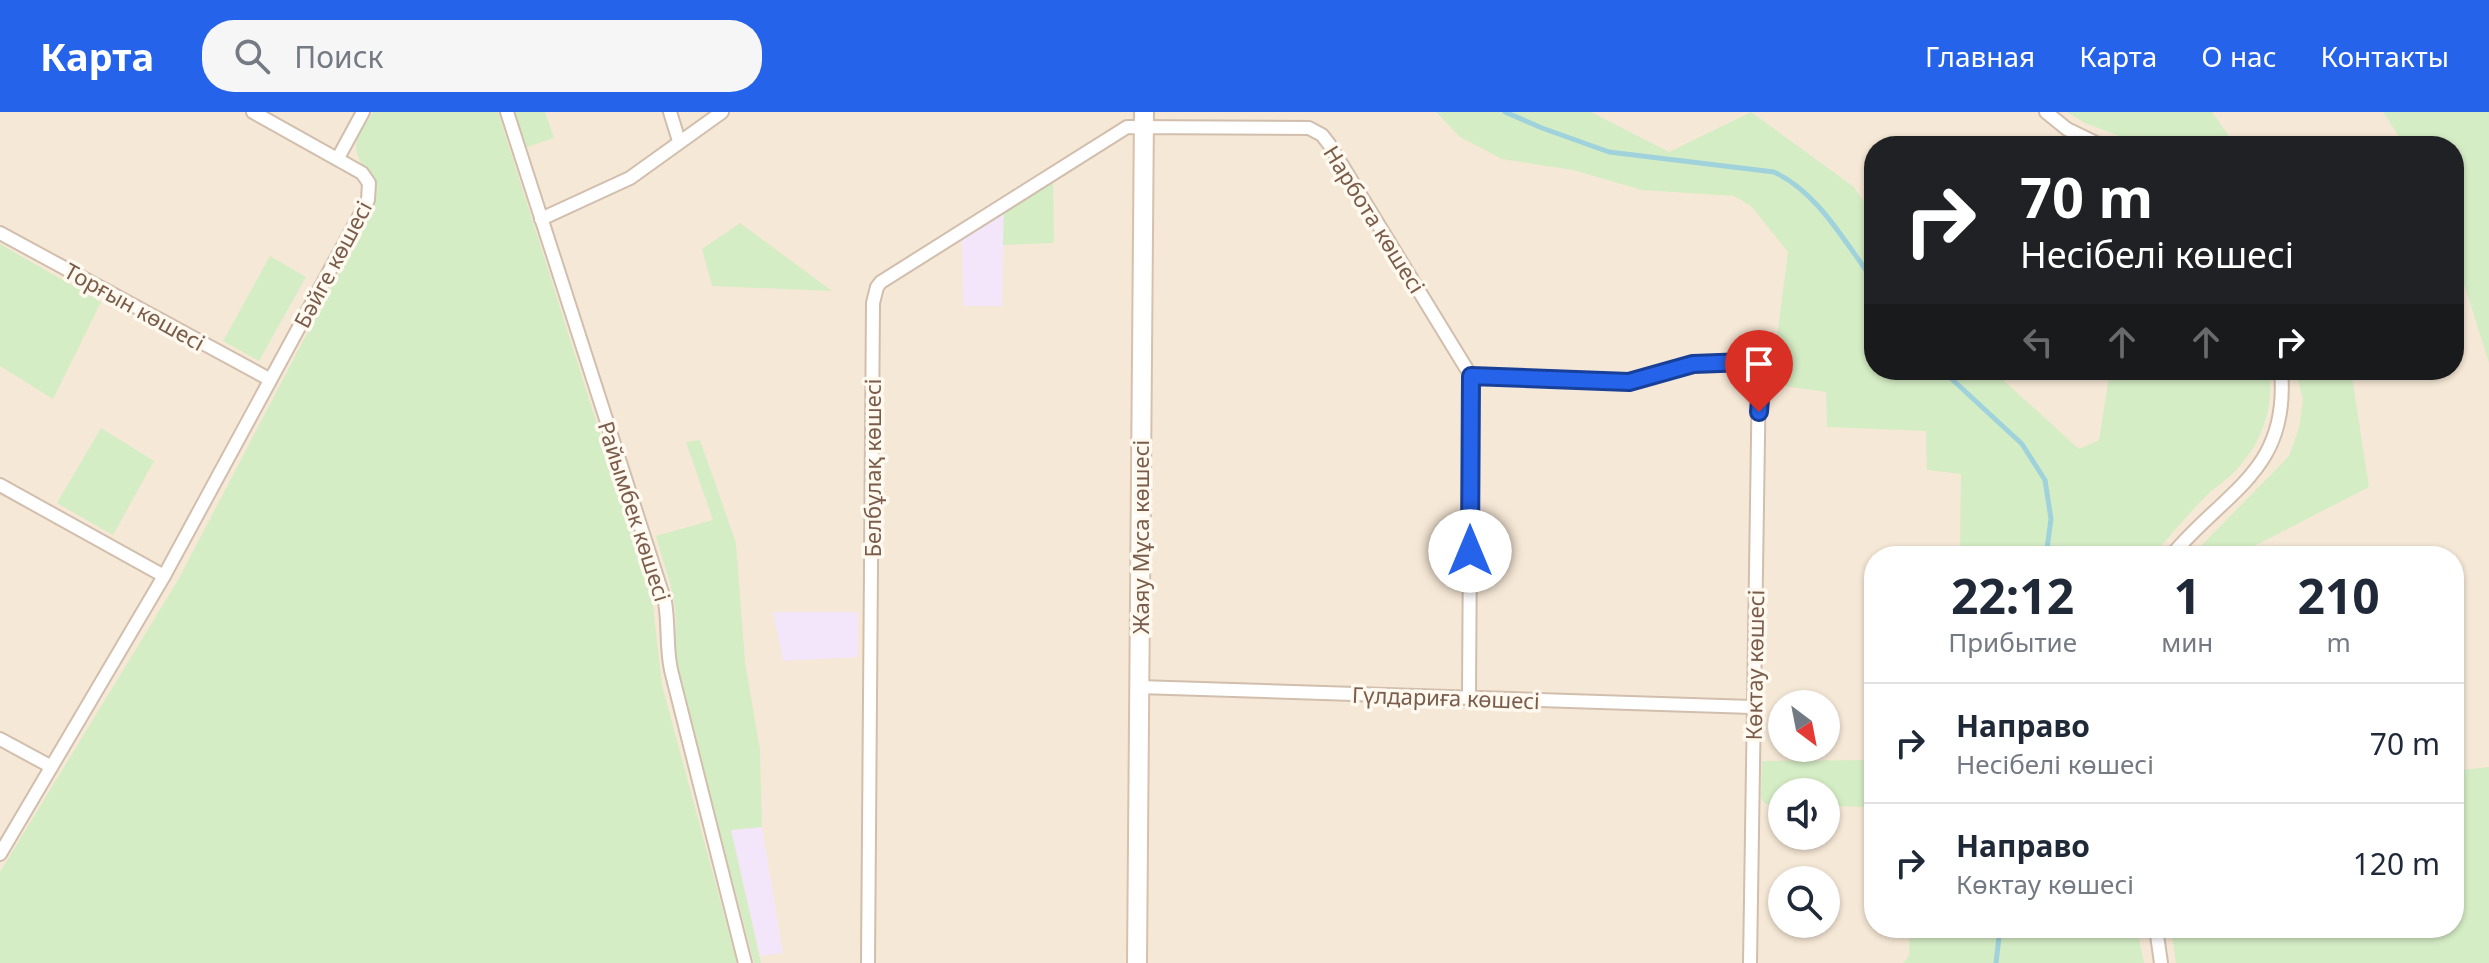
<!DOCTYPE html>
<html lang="ru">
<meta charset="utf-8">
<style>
:root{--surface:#fff;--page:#f6f6f7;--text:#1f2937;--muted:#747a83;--line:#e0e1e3;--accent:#2563eb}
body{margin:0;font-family:"Noto Sans",sans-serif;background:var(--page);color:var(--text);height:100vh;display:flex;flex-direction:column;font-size:30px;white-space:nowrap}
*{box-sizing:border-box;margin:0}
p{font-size:26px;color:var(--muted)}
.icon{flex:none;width:44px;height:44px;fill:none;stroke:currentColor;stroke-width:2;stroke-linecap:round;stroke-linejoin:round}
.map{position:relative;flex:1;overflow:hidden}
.panel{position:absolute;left:1864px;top:434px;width:600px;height:392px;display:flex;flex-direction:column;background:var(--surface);border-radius:32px;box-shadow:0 2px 6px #0004}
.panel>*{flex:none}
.banner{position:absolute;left:1864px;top:24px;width:600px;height:244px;border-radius:32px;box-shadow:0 2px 6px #0004;background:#202124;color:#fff;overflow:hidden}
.needle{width:52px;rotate:148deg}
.fabs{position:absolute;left:1768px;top:578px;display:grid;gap:16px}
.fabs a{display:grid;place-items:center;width:72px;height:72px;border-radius:50%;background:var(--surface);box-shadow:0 2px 6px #0004;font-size:40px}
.pin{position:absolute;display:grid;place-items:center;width:68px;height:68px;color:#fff;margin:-82px -34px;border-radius:50% 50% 50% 0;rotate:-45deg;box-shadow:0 0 8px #0007}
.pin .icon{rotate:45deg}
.me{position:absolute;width:88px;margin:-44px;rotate:0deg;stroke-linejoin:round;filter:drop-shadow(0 0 6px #0008)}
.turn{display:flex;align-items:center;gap:28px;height:168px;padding:0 24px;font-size:36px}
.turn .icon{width:104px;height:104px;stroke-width:2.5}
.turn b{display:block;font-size:56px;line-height:68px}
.lanes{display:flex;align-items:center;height:76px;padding:0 24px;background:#0003;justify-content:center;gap:40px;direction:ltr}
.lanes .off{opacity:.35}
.eta{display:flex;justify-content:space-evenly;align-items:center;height:136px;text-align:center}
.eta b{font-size:48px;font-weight:700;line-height:56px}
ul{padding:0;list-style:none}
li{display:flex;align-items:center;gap:24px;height:120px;padding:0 24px;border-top:2px solid var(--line)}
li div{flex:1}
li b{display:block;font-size:30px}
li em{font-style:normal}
header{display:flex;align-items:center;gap:48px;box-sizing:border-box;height:112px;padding:0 40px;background:var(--accent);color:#fff}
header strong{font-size:38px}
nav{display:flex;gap:44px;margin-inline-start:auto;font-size:28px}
.search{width:560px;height:72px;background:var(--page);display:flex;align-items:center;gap:20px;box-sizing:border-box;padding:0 28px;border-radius:32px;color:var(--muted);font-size:30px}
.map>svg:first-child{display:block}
.residential{fill:#f6e8d6;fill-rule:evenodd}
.education{fill:#f3e5fa}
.green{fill:#d5edc5}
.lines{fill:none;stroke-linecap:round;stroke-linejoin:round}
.stream{stroke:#a0d2dc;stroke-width:5}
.street-casing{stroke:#d1bead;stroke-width:16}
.secondary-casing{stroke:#d7c0ac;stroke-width:22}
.street{stroke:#fff;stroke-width:12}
.secondary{stroke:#fff;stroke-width:18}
.route-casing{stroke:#184099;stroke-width:20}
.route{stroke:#2563eb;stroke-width:14}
.labels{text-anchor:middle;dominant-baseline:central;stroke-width:7;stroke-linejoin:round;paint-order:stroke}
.street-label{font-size:22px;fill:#7a5c4a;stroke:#fff9f0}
</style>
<header>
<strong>Карта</strong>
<div class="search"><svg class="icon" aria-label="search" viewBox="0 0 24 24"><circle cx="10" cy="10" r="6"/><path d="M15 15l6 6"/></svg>Поиск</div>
<nav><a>Главная</a><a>Карта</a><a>О нас</a><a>Контакты</a></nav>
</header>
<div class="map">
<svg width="2489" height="851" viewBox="0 0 2489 851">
<rect width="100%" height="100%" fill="#fef6e9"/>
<path class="residential" d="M0,0H2489V851H0ZM1874,34H2454V258H1874ZM1874,444H2454V816H1874ZM1782,592H1826V636H1782ZM1782,680H1826V724H1782ZM1782,768H1826V812H1782Z"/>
<g class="education">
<polygon points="1004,98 1002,194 963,194 962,125"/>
<polygon points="773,500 858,500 858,545 783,549"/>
<polygon points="762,715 783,841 760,844 731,718"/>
</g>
<g class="green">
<path d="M373,0H498L652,485L662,573L737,851H0V760L178,468L372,97C386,64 359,62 356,36C355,25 368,10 373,0Z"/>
<polygon points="513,0 545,0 554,26 524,36"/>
<path d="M1436,0H1591L1669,40L1751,0L1854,75L1874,105V258H1992L2079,337L2099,328L2110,258H2270C2273,295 2264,327 2239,355C2228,368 2213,376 2202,388C2185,406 2169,425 2152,444H1960L1961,362L1927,358L1926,319L1827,315L1826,280L1771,272L1788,140L1751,94L1734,84L1642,78L1573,58L1502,47L1460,25Z"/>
<polygon points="2067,0 2212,0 2236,34 2134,34 2119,24 2085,11"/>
<polygon points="2383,0 2489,0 2489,251 2454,140 2454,34 2405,34"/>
<polygon points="1053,67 1054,131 1003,133 1004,98"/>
<polygon points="740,111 832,179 712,174 702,137"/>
<polygon points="0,132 101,190 53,287 0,254"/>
<polygon points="270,144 306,165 259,249 223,229"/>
<polygon points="2296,258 2351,258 2369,375 2235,444 2191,444 2289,344 2299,316 2303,288"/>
<polygon points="101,316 154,349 113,423 57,391"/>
<path d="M700,328L736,431L745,550L760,638L762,715L731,718L761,851H754L674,544C672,533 676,524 676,512C677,484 663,452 656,424L713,408L686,330Z"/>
<polygon points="1874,648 1874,695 1826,694 1826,680 1782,680 1782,693 1765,692 1761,686 1762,649"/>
<polygon points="2489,655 2489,851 2176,851 2171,816 2454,816 2454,659"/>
<polygon points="1910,816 2137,816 2144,851 1903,851 1909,844"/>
</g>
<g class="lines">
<g class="stream">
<path d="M1505,0L1542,16L1609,40L1774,60C1818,80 1845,131 1874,169"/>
<polyline points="1942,258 2022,332 2045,368 2051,407 2046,444"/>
<polyline points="1996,851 2000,816"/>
</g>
<g class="street-casing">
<g id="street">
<path d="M507,0L665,490C669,513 666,535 671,558L745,851"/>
<polyline points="670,0 679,29"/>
<polyline points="2046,0 2067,17 2102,34"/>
<polyline points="338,46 363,0"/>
<polyline points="541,107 630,66 722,0"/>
<polyline points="0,121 269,267"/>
<polyline points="1471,264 1629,270 1707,250 1746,250 1753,252 1759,261 1750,851"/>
<polyline points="0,373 164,464"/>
<path d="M2171,444C2226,378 2290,359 2281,258"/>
<polyline points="1139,575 1752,595"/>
<polyline points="1469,585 1471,264"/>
<polyline points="0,627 50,654"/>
<polyline points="0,742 164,464 368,88 369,71 362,61 253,0"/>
<polyline points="2156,816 2161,851"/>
<polyline points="868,851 873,191 877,175 881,170 1127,15 1309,16 1322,23 1329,32 1471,264"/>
</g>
</g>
<g class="secondary-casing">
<polyline id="secondary" points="1137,851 1144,0"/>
</g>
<use href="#street" class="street"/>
<use href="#secondary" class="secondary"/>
</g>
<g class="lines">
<g class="route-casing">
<path id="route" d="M1470,439L1471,264L1629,270L1693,252L1746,250C1766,256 1760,283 1759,300"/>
</g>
<use href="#route" class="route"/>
</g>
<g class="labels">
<g class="street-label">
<text transform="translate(1375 107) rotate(58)">Нарбота көшесі</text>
<text transform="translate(332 152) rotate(-62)">Бәйге көшесі</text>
<text transform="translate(135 194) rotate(29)">Торғын көшесі</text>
<text transform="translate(872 356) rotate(-90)">Белбұлақ көшесі</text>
<text transform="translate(635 399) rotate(72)">Райымбек көшесі</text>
<text transform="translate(1140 425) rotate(-90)">Жаяу Мұса көшесі</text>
<text transform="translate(1754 553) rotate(-89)">Көктау көшесі</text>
<text transform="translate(1446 585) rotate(2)">Гүлдариға көшесі</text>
</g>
</g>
</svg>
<div class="fabs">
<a><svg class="needle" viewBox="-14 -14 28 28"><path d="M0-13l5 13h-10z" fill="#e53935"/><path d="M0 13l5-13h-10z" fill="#747a83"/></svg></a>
<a><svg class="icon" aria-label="sound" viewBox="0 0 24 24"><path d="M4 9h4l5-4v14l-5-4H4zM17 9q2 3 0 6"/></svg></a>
<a><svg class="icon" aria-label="search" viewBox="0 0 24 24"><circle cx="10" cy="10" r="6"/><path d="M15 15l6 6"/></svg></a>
</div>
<div class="pin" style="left:1759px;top:300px;background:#d93025"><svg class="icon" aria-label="arrive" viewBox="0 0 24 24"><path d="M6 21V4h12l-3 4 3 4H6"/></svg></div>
<svg class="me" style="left:1470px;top:439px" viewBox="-20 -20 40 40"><circle r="19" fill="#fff"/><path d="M0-13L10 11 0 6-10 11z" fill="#2563eb"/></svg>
<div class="banner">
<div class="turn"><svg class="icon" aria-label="right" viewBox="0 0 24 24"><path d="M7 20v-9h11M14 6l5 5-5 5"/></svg><div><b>70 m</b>Несібелі көшесі</div></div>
<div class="lanes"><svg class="icon off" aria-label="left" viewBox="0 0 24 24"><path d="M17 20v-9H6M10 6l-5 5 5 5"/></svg><svg class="icon off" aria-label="ahead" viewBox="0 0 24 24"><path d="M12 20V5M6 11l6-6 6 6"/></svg><svg class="icon off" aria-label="ahead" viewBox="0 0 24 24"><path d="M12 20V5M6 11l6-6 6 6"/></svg><svg class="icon" aria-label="right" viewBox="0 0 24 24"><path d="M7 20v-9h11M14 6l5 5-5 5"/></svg></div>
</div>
<section class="panel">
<div class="eta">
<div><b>22:12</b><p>Прибытие</p></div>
<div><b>1</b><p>мин</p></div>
<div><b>210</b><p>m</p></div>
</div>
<ul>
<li><svg class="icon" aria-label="right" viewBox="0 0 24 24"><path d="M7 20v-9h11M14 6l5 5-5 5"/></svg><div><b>Направо</b><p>Несібелі көшесі</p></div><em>70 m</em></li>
<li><svg class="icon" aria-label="right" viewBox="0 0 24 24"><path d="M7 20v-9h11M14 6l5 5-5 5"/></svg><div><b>Направо</b><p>Көктау көшесі</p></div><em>120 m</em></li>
</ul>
</section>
</div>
